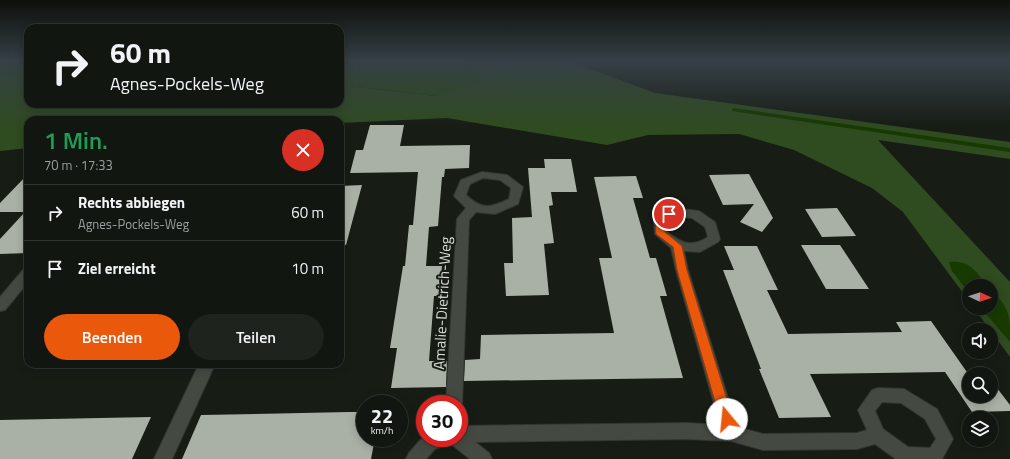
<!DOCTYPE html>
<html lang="de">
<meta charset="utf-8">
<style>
:root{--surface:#111610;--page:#1e231e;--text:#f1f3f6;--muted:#9c9f9f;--line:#303530;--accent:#ea580c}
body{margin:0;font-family:"Titillium Web",sans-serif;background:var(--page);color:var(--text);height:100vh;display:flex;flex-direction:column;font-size:15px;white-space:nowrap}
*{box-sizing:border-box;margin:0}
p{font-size:13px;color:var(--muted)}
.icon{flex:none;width:22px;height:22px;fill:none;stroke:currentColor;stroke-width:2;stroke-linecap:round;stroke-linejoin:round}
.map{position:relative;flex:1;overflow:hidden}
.panel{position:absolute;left:24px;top:116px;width:320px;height:252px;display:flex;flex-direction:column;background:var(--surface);border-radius:12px;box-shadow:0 2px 10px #0003,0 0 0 1px var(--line)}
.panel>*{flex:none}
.top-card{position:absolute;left:24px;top:24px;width:320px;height:84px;border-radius:12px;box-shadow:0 2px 10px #0003,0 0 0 1px var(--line);background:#111610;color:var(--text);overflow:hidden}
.needle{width:26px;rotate:93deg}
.buttons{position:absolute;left:962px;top:279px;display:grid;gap:8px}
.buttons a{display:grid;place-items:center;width:36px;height:36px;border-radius:50%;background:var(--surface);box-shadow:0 2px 10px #0003,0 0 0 1px var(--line);font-size:20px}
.speed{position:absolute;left:356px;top:395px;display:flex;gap:8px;font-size:20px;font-weight:700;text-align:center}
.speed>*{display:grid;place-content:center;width:52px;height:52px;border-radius:50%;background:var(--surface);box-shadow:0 2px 10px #0003,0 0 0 1px var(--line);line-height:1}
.speed small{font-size:10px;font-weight:400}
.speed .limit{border:6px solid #d22;background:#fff;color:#111}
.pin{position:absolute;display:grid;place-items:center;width:34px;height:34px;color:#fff;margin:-17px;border:2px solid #fff;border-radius:50%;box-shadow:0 1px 4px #0007}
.me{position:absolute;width:44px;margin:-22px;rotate:343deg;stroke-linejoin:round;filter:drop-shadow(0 0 3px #0008)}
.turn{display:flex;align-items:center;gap:14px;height:84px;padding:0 20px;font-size:18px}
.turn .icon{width:52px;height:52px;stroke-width:2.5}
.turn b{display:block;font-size:28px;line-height:34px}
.round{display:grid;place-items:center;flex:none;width:42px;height:42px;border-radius:21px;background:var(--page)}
.headline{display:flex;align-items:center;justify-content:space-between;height:68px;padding:0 20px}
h1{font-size:24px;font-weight:600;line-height:30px;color:#1e9e55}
.cta{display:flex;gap:8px;margin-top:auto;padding:8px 20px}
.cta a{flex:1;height:46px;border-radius:24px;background:var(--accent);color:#fff;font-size:16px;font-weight:600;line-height:46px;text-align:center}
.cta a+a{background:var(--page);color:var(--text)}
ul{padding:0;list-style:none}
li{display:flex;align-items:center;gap:12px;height:56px;padding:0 20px;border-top:1px solid var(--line)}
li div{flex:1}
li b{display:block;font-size:15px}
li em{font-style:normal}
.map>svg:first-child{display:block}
.green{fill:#2f4b20}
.forest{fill:#294c12}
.water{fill:#173a00}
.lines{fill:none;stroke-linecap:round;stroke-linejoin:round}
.stream{fill:#173a00;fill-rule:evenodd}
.building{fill:#a9b0a5}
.minor-casing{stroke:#333632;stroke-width:2}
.minor{fill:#444a41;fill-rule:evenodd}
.route{fill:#ea580c;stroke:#983908}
.labels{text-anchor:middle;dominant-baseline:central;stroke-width:4;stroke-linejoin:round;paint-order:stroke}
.street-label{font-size:15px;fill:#d9ddd8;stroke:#171d15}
</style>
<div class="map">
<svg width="1010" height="459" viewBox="0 0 1010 459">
<rect width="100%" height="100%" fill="#171d15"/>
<polygon class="green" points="455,62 572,62 655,93 1010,142 1010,159 878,140 1010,282 1010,357 974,308 991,308 991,286 969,286 969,301 903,212 872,188 794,150 739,134 648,135 607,145 447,118 340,123 340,120 28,120 28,148 0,151 0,76 18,76 28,79 28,104 340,104 340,85 436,96 474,69"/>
<g class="forest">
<polygon points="0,62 28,62 28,79 18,76 0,76"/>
<polygon points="340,62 455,62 474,69 482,82 436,96 340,85"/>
</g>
<g class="water">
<path d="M949,262C970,260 976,271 987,286H969V293L952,271Z"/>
<path d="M991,290C1010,309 1010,314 1010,342L981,308H991Z"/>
</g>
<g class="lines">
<polygon class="stream" points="734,108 1010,148 1010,152 732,111 732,109"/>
</g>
<g class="building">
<polygon points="370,125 404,125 400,146 470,145 469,168 445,169 444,177 442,177 438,226 429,227 426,266 442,266 439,296 434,296 429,361 447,361 446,387 391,388 397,348 390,348 403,266 405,266 409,225 413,225 418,172 350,173 356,150 363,150"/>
<polygon points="544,159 571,159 577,192 551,192 553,205 549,206 554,243 544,244 549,295 506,296 504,263 513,263 512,218 532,217 528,168 545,168"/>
<polygon points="28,174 28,253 0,254 0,239 25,212 0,212 0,203"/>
<polygon points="749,174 773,218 762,232 740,222 754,204 723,205 709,175"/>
<polygon points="636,176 643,198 633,198 650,258 656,258 667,296 660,296 683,378 464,381 465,360 480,359 481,335 614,333 599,258 612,258 594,177"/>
<polygon points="362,185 346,245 340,244 340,186"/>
<polygon points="837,208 856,236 822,237 805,209"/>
<polygon points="801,245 840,245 869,289 826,289"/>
<polygon points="724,246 757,246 778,290 767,290 788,334 902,332 896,322 931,321 969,375 969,396 991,396 991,388 997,388 1010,405 1010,411 972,412 945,372 810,374 831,417 779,418 759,369 761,369 723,270 734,270"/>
<polygon points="349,412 365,412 365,438 375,438 371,459 182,459 201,415"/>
<polygon points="151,417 132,459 0,459 0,420"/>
</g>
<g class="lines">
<g class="minor-casing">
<g id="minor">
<path d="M482,172L507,175L523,187L518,204L495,214L476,212L469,220L462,404L459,409V404H446L457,219L466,208L454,196L461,180ZM483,178L500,180L511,188L509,199C490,208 482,210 466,195L470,184Z"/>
<path d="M674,208L699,211L715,222L720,239L718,242L700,252L684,251L688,270L737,427L763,434L857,433L867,430L858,410L872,390L878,388L904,389L937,409L953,439L942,459H896L875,444L857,449L763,450L731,441L687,439L475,442L489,453L492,459H470L451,444L450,440L448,444L435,449L426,459H406L409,453L423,437L459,438V426L687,423L720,425L676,270L671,248L655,234L654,220L656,217ZM676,216L692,218L705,227L708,237C691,248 682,243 667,232L666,222ZM882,402L901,403L925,419L936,439L930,448L908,447L883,429L875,411Z"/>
<polygon points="28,268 28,282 5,310 0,311 0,297 23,270"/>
<polygon points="199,364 215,364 172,459 154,459"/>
</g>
</g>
<use href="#minor" class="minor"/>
</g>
<linearGradient id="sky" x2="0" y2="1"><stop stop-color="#0d100c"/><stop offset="0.49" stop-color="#364046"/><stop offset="1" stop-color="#364046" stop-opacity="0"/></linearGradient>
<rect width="1010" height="126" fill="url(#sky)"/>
<polygon class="route" points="669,211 673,214 664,221 665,232 682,246 687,270 733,419 731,423 727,425 722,423 720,419 677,270 673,247 656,234 655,220"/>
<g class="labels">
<g class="street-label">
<text transform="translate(442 303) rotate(-87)">Amalie-Dietrich-Weg</text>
</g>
</g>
</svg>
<div class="buttons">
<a><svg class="needle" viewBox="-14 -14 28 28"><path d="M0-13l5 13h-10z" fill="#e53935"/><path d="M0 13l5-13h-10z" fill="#9c9f9f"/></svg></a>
<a><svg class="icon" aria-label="sound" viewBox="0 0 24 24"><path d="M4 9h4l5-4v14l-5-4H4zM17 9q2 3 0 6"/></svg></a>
<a><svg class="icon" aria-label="search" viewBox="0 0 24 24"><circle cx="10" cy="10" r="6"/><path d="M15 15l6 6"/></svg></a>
<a><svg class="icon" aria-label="layers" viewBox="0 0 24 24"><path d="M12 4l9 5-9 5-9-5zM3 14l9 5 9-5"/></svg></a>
</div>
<div class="speed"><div>22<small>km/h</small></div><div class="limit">30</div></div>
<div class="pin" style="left:669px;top:214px;background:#d93025"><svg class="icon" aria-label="arrive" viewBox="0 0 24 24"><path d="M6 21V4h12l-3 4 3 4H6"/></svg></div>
<svg class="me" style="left:727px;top:419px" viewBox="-20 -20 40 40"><circle r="19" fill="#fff"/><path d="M0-13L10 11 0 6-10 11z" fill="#ea580c"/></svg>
<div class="top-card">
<div class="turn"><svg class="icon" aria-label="right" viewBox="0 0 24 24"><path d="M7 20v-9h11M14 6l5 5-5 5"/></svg><div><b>60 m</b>Agnes-Pockels-Weg</div></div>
</div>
<section class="panel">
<div class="headline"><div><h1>1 Min.</h1><p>70 m · 17:33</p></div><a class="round" style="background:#d93025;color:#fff"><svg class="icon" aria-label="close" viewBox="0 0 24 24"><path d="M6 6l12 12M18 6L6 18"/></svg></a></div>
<ul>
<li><svg class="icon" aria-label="right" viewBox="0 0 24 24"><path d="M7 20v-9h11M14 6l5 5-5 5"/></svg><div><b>Rechts abbiegen</b><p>Agnes-Pockels-Weg</p></div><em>60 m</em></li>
<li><svg class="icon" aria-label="arrive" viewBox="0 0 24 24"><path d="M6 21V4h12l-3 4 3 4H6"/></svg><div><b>Ziel erreicht</b></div><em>10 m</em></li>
</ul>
<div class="cta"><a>Beenden</a><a>Teilen</a></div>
</section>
</div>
